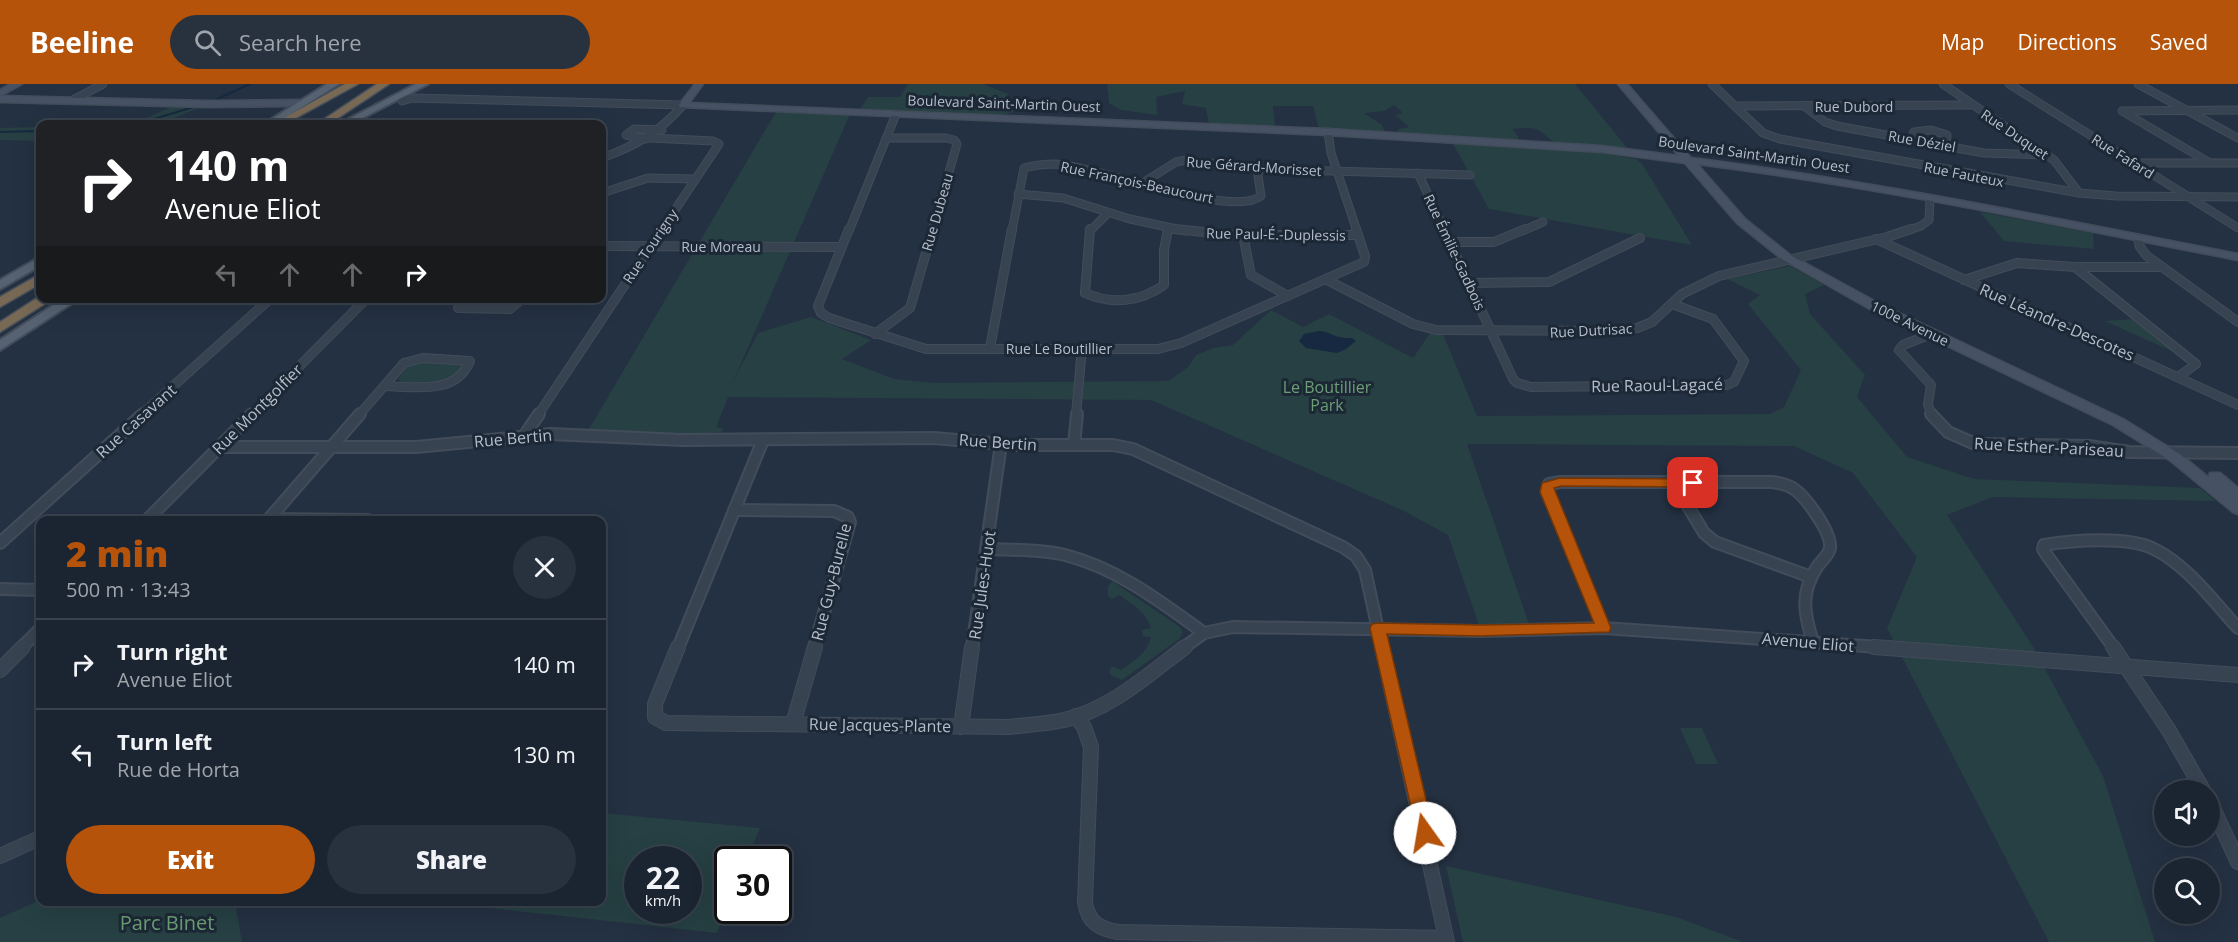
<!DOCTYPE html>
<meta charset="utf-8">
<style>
:root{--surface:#1b2532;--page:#28313e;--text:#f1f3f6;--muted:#a0a5ac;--line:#39424d;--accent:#b45309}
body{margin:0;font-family:"Open Sans",sans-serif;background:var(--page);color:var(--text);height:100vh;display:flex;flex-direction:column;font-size:22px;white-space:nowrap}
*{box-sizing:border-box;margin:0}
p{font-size:20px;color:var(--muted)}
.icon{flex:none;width:33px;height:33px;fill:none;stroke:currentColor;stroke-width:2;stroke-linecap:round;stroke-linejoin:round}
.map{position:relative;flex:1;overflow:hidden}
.details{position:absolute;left:36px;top:432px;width:570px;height:390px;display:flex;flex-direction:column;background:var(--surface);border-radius:12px;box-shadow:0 6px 24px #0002,0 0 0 2px var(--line)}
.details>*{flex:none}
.top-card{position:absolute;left:36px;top:36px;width:570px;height:183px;border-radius:12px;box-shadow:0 6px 24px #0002,0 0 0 2px var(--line);background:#202124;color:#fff;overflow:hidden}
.fabs{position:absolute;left:2154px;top:696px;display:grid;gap:12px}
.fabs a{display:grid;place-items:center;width:66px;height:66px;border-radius:50%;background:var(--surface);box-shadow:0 6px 24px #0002,0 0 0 2px var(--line);font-size:30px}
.speed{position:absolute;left:624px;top:762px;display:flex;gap:12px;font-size:30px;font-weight:700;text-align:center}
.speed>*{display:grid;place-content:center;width:78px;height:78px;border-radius:50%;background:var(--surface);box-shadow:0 6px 24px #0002,0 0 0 2px var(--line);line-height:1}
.speed small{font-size:15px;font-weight:400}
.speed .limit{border:3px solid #111;border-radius:9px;background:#fff;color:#111}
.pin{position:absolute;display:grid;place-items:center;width:51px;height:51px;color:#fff;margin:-26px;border-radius:12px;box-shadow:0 3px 9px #0006}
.me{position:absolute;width:66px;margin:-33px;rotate:347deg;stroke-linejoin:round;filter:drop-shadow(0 0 4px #0008)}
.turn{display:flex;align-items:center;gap:21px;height:126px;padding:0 30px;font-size:27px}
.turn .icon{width:78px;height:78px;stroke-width:2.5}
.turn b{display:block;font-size:42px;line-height:51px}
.lanes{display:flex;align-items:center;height:57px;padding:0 30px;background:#0003;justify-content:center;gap:30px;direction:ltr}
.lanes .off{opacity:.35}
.round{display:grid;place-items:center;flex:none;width:63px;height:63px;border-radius:32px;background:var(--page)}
.head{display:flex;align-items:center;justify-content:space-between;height:102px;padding:0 30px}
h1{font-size:36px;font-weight:800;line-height:45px;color:var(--accent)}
.action{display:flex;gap:12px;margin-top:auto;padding:12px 30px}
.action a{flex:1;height:69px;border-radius:36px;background:var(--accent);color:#fff;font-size:24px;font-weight:800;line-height:69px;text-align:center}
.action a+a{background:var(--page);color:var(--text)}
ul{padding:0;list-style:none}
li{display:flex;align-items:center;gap:18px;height:90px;padding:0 30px;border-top:2px solid var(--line)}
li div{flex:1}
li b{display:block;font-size:22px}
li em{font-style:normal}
header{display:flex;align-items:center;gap:36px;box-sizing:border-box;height:84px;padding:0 30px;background:var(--accent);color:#fff}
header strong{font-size:28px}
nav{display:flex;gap:33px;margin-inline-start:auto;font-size:21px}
.search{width:420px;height:54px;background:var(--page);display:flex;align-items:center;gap:15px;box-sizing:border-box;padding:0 21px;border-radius:33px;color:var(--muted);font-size:22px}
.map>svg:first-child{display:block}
.green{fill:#264043;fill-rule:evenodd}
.water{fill:#162940}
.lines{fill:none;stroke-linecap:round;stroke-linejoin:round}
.stream{stroke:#162940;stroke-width:2}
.street-far3-casing{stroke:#424c5a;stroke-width:9}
.street-far2-casing{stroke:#424c5a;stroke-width:10}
.street-far1-casing{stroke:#424c5a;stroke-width:14}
.street-casing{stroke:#424c5a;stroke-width:16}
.secondary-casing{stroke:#424c5a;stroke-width:3}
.primary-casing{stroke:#424c5a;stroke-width:4}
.highway-casing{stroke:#434e5b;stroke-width:3}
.street-far3{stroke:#384351;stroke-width:7}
.street-far2{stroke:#384351;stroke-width:8}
.street-far1{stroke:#384351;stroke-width:10}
.street{stroke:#384351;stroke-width:14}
.secondary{fill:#465264;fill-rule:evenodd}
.primary{fill:#566271;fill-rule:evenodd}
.highway{fill:#786955;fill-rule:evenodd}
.route{fill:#b45309;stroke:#753606;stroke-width:1.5}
.labels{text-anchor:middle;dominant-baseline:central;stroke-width:6;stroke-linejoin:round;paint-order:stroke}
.far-street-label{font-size:14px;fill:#b5becb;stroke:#1d2836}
.street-label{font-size:16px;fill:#b5becb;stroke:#1d2836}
.park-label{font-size:16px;fill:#6b9e75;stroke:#1d2836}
.near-park-label{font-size:20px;fill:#6b9e75;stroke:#1d2836}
</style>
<header>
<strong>Beeline</strong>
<div class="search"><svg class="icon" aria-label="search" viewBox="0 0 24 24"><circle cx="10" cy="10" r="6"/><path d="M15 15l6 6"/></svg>Search here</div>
<nav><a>Map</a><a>Directions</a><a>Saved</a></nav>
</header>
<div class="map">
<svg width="2238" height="858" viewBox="0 0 2238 858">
<rect width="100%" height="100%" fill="#243142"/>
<g class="green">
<polygon points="908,0 983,0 1008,10 1003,18 1004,24 1017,27 998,32 859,27 868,13 900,13"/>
<path d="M1107,0H1575L1628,65L1554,59C1538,43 1535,42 1512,45L1518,52V57L1398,49V45L1409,43L1395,31L1403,29L1394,21L1384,27L1364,29L1382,41L1385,48L1319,45L1313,22H1273L1275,43L1209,40L1206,24L1182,20L1185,7L1156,13L1157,31L1121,26L1109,19Z"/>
<polygon points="175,21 203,22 160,40 118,40 149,33"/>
<polygon points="776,28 850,30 733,298 758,249 811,233 871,256 842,275 894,295 935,299 1169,297 1189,282 1196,271 1213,264 1233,261 1271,226 1303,243 1329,230 1413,274 1430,249 1443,250 1477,332 1770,330 1784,323 1801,286 1748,220 1760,211 1727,195 1790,182 1824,201 1805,210 1810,230 1865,291 1857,313 1907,373 1974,395 2200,404 2216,417 1992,413 1947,431 2032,561 2103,692 2155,858 2049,858 1887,544 1917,473 1853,389 1794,362 1467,360 1531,546 1481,547 1448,451 1402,426 1151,316 728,313 716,343 723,344 722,348 679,351 589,345"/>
<polygon points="40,43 40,57 0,56 0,44"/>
<polygon points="1451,56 1587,67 1636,75 1642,80 1692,161 1489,125"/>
<polygon points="1980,128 2093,149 2094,165 2004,157"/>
<polygon points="2133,235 2178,270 2105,237"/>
<path d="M425,278L461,280L462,283C447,302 423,300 401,298L398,295L406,284Z"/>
<path d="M1112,497L1180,543L1183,548L1179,555L1122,596L1111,591L1109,587L1112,582L1121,586C1134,577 1147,569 1151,553L1143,552L1142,546L1151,544C1146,528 1132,520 1119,511L1112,515L1108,512V503Z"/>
<polygon points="1680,644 1702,644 1718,680 1696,680"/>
<path d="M602,729L760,744L747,775L728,776L727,824L717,849L481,823L484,818H602ZM638,776H688V826H638Z"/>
<polygon points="1446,782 1676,833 1743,858 1463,858"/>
<polygon points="40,816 40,818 235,818 242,858 0,858 0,834"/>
</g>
<path class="water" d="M1319,247C1333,248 1334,255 1352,254L1356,257L1346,265L1337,269L1306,264L1299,257L1304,250Z"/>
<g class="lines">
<g class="stream">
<polyline points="215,16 250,0"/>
<polyline points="137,40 197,22"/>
<polyline points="0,48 40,47"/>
</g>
<g class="street-far3-casing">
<g id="street-far3">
<polyline points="1712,0 1763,49 1780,55 2079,109 2116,112 2238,113"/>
<polyline points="1943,0 2054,76 2079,109"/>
<polyline points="2009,0 2238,144"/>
<polyline points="2138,0 2238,54"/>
<polyline points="73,16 103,0"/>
<polyline points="402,17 412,14 683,21"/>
<polyline points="1735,22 1973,21"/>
<polyline points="1804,22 1825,38 1837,42 1984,69 2047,71"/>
<polyline points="1328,48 1331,69 1357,147"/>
<polyline points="650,54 713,57 719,60 661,147"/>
<polyline points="886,54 946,54 954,56 957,60 932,147"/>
<polyline points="646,55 626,51 634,45 662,46"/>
<polyline points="1912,55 1914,48 1931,46 1947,51 1946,62"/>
<path d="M602,74C635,62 660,48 683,21"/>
<polyline points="2135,79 2238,79"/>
<polyline points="2210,79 2122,27 2238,26"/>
<polyline points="1418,89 1445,147"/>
<polyline points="1141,100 1176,78 1186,76 1257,85 1470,91"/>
<polyline points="602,109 648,94 695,95"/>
<polyline points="1018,110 1063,114 1130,135 1186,147"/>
<polyline points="849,147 896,30"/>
<path d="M1012,147L1024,84C1035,81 1044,80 1056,80C1097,82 1233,135 1261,112L1257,85"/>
<polyline points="1090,147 1108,129"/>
<polyline points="1168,147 1168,144"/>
<polyline points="1522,147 1543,138"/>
<polyline points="1906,147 1921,142 1929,136 1930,115"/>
</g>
</g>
<g class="street-far2-casing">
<g id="street-far2">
<polyline points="849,145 818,222 821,229 829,234 926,265 1158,265 1181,259 1364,178 1365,172 1356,145"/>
<path d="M1090,145L1085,209C1112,221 1140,218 1164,201V166L1168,145"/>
<polyline points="1174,145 1234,151 1358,151"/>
<polyline points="1444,145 1513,295 1517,299 1531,303 1727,301 1734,298 1744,277 1713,235 1672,220"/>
<polyline points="1243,151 1251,191 1288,212"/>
<polyline points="2138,154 2140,163 2147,172 2238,238"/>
<polyline points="1876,155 2238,321"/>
<polyline points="1450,158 1494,158 1525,145"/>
<polyline points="602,162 841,163"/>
<polyline points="2075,183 2196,280 2178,293"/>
<polyline points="1327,196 1413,240 1436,246 1616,247 1637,244 1652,238 1682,210 1719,192 1887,153 1911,145"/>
<polyline points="1964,196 2017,179 2075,183 2162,183"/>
<polyline points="1469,199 1549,198 1640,154"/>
<polyline points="464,214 458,224 510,225 523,214"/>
<polyline points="875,250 910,224 933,145"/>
<polyline points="1931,250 1903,261 1899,266 1931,301 1928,320 1931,331"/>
<polyline points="990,264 1012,145"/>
<polyline points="141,331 271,214"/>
<polyline points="251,331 367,214"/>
<path d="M359,331L404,279L423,274L470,277C456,311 416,303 385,302"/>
<polyline points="538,331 662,145"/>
<polyline points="1076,331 1082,264"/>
</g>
</g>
<g class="street-far1-casing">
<g id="street-far1">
<polyline points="1931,330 1948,348 1975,360 2089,362 2129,368 2238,369"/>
<polyline points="524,352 539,330"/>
<polyline points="1074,361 1077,330"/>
<polyline points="219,363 416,363 551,350 682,356 934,354 1013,361 1113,361 1133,365 1343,463 1356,472 1365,486 1382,564"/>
<polyline points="1674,399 1704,449 1715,458 1811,493"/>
<polyline points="734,426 834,427 848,433 850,438 814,564"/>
<polyline points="269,435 368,436"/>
<polyline points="147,436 252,330"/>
<polyline points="268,436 360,330"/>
<polyline points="0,459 143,330"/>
<path d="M987,465C1013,466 1040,465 1065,471C1117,484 1161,518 1204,549"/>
<polyline points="0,505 40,506"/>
<path d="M1604,544L1547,408L1549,400L1560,398H1772C1780,399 1788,401 1794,405C1806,413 1832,449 1830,464C1829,471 1821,477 1817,483C1800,509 1804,530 1813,558"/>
<polyline points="21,564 40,545"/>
<polyline points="678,564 763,356"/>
<polyline points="972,564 1001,360"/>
<polyline points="1183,564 1204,549 1233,543 1481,547 1604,544 1893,564"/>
<path d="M2114,564L2046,470L2043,465L2044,461C2072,456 2129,452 2154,465C2187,481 2213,517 2238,544"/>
</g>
</g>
<g class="street-casing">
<g id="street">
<path d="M678,563L655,620V633L666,639L1009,643C1027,641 1046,640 1064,636C1110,626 1149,590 1185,563"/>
<polyline points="1382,563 1447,858"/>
<polyline points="1874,563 2238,591"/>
<polyline points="2113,563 2168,645 2203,706"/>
<polyline points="0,586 23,563"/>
<path d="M1076,632L1084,643L1091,663L1085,818C1088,838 1099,845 1118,848L1446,854"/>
<polyline points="793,640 815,563"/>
<polyline points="961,643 972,563"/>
<polyline points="2210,718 2238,778"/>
<polyline points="0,772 40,754"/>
</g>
</g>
<g class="secondary-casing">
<g id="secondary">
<polygon points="11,0 22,0 0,12 0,6"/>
<path d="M695,0H703L689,19L1328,45L1602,62L1679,72L1618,0H1627L1691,74C1875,97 2056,135 2238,170V176C2058,141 1879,103 1697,80L1745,135L1790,171L1878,219L2123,335L2181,371L2209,394L2210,389H2220L2238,404V416L2235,415L2238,417V430L2233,428L2171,377L2113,341L1870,225L1782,175L1737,139L1685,79L1602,68L1328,51L680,23L679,21Z"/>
<polygon points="0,12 208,17 304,16 308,19 304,22 208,23 0,18"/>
</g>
</g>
<g class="primary-casing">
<g id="primary">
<polygon points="327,0 339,0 275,40 264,40"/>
<polygon points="416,0 428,0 351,40 339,40"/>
<polygon points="40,173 40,182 0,205 0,196"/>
<polygon points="64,214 80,214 0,266 0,256"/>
</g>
</g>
<g class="highway-casing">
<g id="highway">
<polygon points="345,0 358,0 285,40 273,40"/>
<polygon points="377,0 389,0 329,40 317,40"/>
<polygon points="40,190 40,200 0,223 0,213"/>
<polygon points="40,212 40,214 54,214 0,248 0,238"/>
</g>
</g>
<use href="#street-far3" class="street-far3"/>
<use href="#street-far2" class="street-far2"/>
<use href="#street-far1" class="street-far1"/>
<use href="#street" class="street"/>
<use href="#secondary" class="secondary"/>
<use href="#primary" class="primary"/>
<use href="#highway" class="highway"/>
</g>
<polygon class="route" points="1560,394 1693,395 1699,399 1693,403 1561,402 1554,404 1611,544 1609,548 1481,552 1387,550 1434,749 1431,754 1425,756 1418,754 1370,544 1372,540 1378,539 1481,541 1594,539 1540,408 1542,399"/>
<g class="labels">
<g class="far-street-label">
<text transform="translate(1004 19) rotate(2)">Boulevard Saint-Martin Ouest</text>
<text x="1854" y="22">Rue Dubord</text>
<text transform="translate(2015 50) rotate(34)">Rue Duquet</text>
<text transform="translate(1922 57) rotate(10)">Rue Déziel</text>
<text transform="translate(1754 70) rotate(8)">Boulevard Saint-Martin Ouest</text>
<text transform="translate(2123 72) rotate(32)">Rue Fafard</text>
<text transform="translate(1254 82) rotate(4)">Rue Gérard-Morisset</text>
<text transform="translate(1964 90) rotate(11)">Rue Fauteux</text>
<text transform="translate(1137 98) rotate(12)">Rue François-Beaucourt</text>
<text transform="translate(937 128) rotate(-74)">Rue Dubeau</text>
<text transform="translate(1276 150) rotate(1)">Rue Paul-É.-Duplessis</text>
<text transform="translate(650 162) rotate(-56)">Rue Tourigny</text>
<text x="721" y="162">Rue Moreau</text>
<text transform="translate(1455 168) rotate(65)">Rue Émilie-Gadbois</text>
<text transform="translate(1910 239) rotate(26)">100e Avenue</text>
<text transform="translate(1591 246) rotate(-3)">Rue Dutrisac</text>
<text x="1059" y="264">Rue Le Boutillier</text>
</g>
<g class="street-label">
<text transform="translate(2057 238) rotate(24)">Rue Léandre-Descotes</text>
<text transform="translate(1657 301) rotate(-1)">Rue Raoul-Lagacé</text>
<text transform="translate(257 325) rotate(-45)">Rue Montgolfier</text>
<text transform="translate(136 337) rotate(-42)">Rue Casavant</text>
<text transform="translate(513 354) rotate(-5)">Rue Bertin</text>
<text transform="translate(998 358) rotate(4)">Rue Bertin</text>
<text transform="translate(2049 363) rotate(3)">Rue Esther-Pariseau</text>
<text transform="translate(831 498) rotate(-76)">Rue Guy-Burelle</text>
<text transform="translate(982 501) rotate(-82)">Rue Jules-Huot</text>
<text transform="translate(1808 558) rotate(5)">Avenue Eliot</text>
<text transform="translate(880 641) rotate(1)">Rue Jacques-Plante</text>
</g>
<g class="park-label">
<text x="1327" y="303">Le Boutillier<tspan x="1327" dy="18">Park</tspan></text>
</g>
<g class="near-park-label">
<text x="167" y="838">Parc Binet</text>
</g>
</g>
</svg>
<div class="fabs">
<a><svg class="icon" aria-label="sound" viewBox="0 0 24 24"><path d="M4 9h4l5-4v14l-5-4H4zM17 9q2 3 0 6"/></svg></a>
<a><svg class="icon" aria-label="search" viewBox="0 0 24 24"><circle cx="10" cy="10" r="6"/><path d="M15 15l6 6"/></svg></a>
</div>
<div class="speed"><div>22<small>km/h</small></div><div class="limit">30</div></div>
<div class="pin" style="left:1693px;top:399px;background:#d93025"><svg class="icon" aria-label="arrive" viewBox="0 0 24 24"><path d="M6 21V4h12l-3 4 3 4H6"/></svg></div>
<svg class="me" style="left:1425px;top:749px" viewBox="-20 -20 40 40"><circle r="19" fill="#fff"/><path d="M0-13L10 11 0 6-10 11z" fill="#b45309"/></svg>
<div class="top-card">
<div class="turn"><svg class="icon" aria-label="right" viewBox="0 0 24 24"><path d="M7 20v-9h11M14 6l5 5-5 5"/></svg><div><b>140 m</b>Avenue Eliot</div></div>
<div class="lanes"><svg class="icon off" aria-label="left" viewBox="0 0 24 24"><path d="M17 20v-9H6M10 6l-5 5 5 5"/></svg><svg class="icon off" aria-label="ahead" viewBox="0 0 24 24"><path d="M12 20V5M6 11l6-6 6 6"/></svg><svg class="icon off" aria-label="ahead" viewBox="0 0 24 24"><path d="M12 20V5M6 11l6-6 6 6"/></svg><svg class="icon" aria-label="right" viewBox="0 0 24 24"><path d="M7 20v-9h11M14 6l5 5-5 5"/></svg></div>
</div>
<section class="details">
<div class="head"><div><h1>2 min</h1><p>500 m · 13:43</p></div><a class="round"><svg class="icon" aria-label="close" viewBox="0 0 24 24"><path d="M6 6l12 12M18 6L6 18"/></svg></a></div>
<ul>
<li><svg class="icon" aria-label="right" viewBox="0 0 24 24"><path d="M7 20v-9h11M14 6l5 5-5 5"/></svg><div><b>Turn right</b><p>Avenue Eliot</p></div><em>140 m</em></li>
<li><svg class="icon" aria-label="left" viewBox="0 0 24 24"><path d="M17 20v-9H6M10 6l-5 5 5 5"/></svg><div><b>Turn left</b><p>Rue de Horta</p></div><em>130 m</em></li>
</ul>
<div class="action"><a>Exit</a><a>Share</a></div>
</section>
</div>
